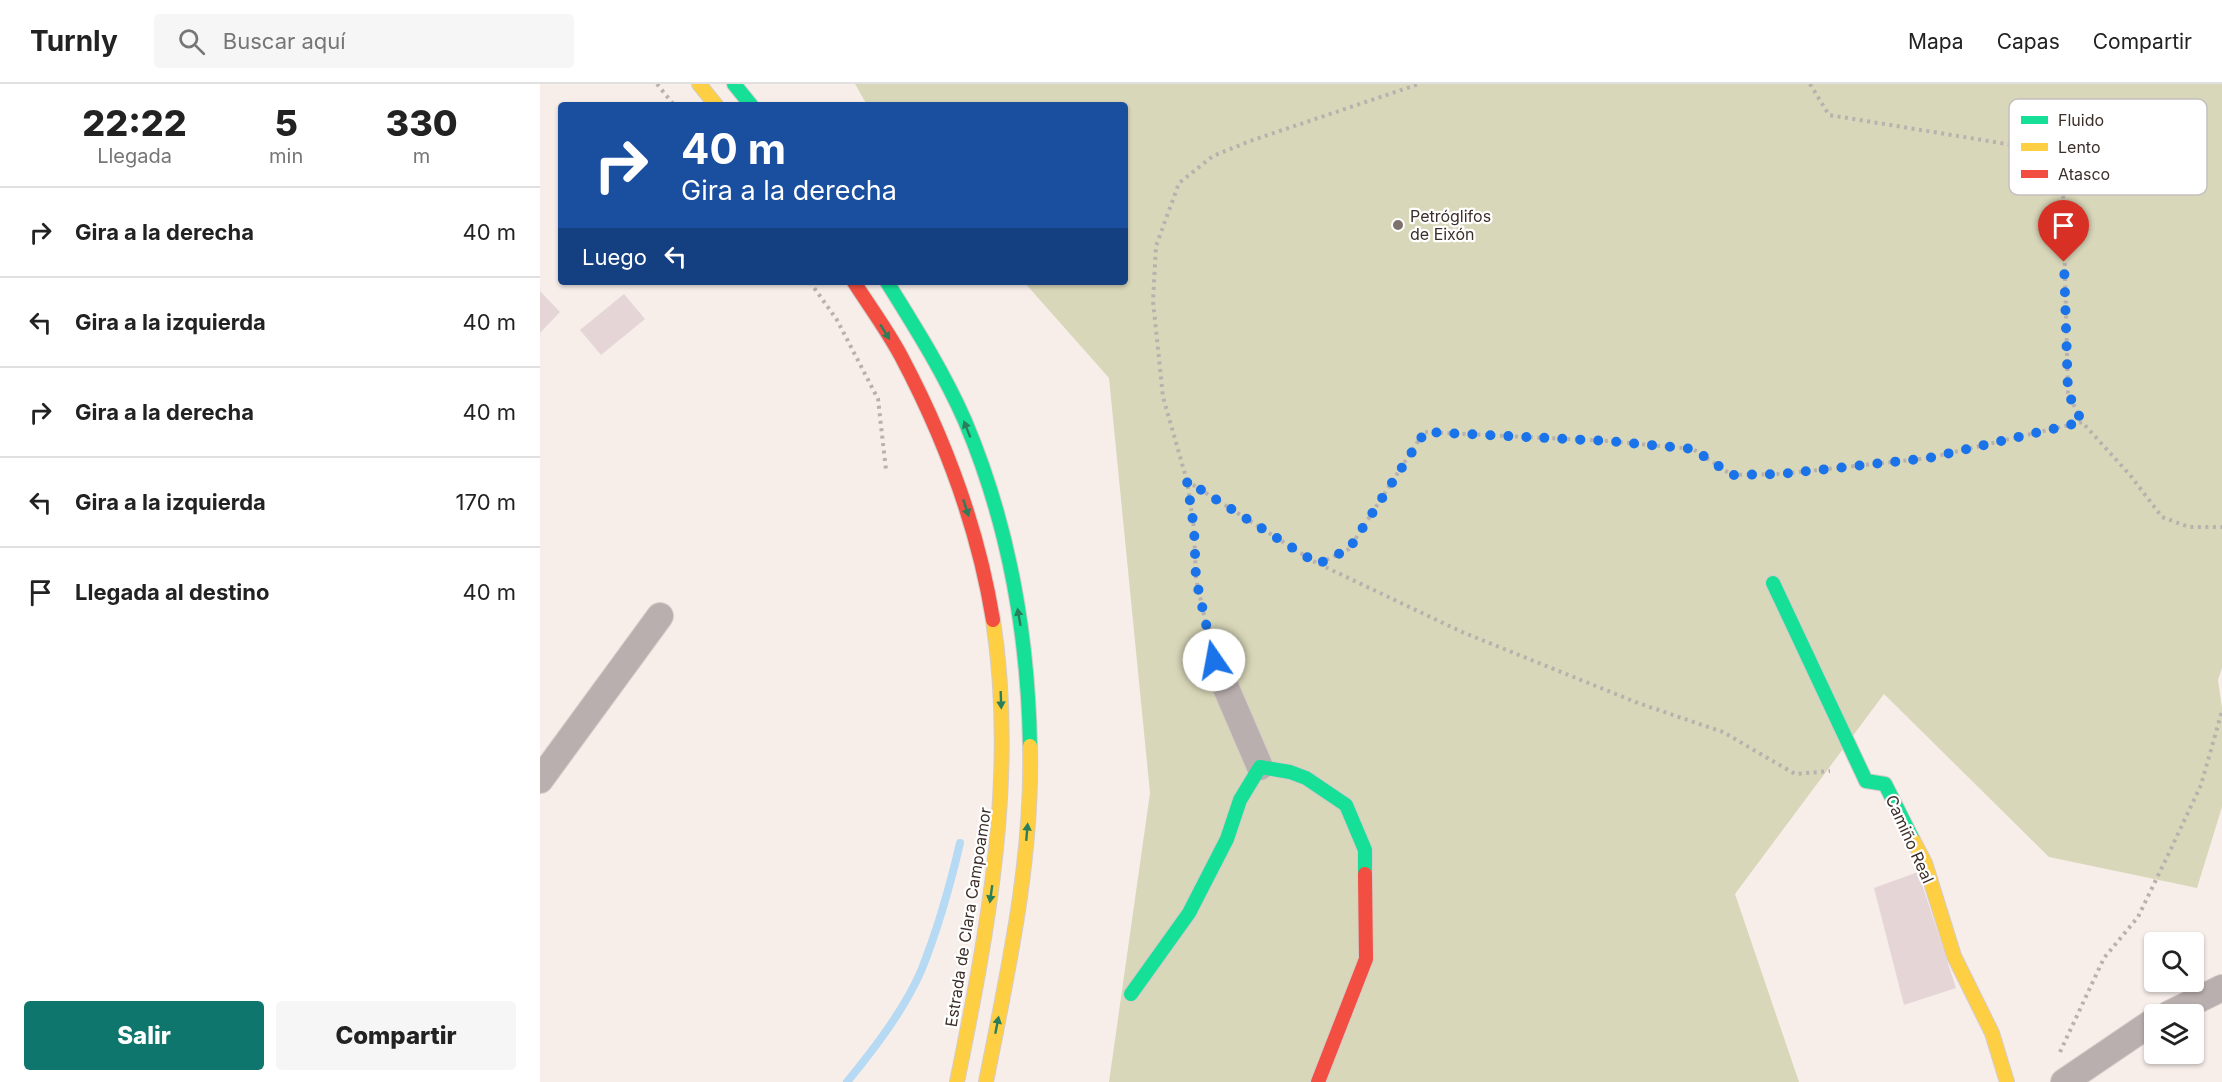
<!DOCTYPE html>
<html lang="es">
<meta charset="utf-8">
<style>
:root{--surface:#fff;--page:#f6f6f6;--text:#222;--muted:#767676;--line:#e0e0e0;--accent:#0f766e}
body{margin:0;font-family:Inter,sans-serif;background:var(--page);color:var(--text);height:100vh;display:flex;flex-direction:column;font-size:22px;white-space:nowrap}
*{box-sizing:border-box;margin:0}
p{font-size:20px;color:var(--muted)}
.icon{flex:none;width:33px;height:33px;fill:none;stroke:currentColor;stroke-width:2;stroke-linecap:round;stroke-linejoin:round}
.map{position:relative;flex:1;overflow:hidden}
.sheet{display:flex;flex-direction:column;background:var(--surface);width:540px}
.sheet>*{flex:none}
.hud{position:absolute;left:18px;top:18px;width:570px;height:183px;border-radius:6px;box-shadow:0 2px 4px #0004;background:#1a4fa0;color:#fff;overflow:hidden}
.controls{position:absolute;left:1604px;top:848px;display:grid;gap:12px}
.controls a{display:grid;place-items:center;width:60px;height:60px;border-radius:6px;background:var(--surface);box-shadow:0 2px 4px #0004;font-size:30px}
.pin{position:absolute;display:grid;place-items:center;width:51px;height:51px;color:#fff;margin:-62px -26px;border-radius:50% 50% 50% 0;rotate:-45deg;box-shadow:0 0 6px #0007}
.pin .icon{rotate:45deg}
.me{position:absolute;width:66px;margin:-33px;rotate:348deg;stroke-linejoin:round;filter:drop-shadow(0 0 4px #0008)}
.turn{display:flex;align-items:center;gap:21px;height:126px;padding:0 24px;font-size:27px}
.turn .icon{width:78px;height:78px;stroke-width:2.5}
.turn b{display:block;font-size:42px;line-height:51px}
.then{display:flex;align-items:center;height:57px;padding:0 24px;background:#0003;gap:12px;font-size:22px}
.eta{display:flex;justify-content:space-evenly;align-items:center;height:102px;text-align:center}
.eta b{font-size:36px;font-weight:800;line-height:42px}
.button{display:flex;gap:12px;margin-top:auto;padding:12px 24px}
.button a{flex:1;height:69px;border-radius:6px;background:var(--accent);color:#fff;font-size:24px;font-weight:800;line-height:69px;text-align:center}
.button a+a{background:var(--page);color:var(--text)}
ul{padding:0;list-style:none}
li{display:flex;align-items:center;gap:18px;height:90px;padding:0 24px;border-top:2px solid var(--line)}
li div{flex:1}
li b{display:block;font-size:22px}
li em{font-style:normal}
header{display:flex;align-items:center;gap:36px;box-sizing:border-box;height:84px;padding:0 30px;background:var(--surface);border-bottom:2px solid var(--line)}
header strong{font-size:28px}
nav{display:flex;gap:33px;margin-inline-start:auto;font-size:21px}
.search{width:420px;height:54px;background:var(--page);display:flex;align-items:center;gap:15px;box-sizing:border-box;padding:0 21px;border-radius:6px;color:var(--muted);font-size:22px}
main{display:flex;flex:1;min-height:0}
.map>svg:first-child{display:block}
.green{fill:#d9d7b9}
.lines{fill:none;stroke-linecap:round;stroke-linejoin:round}
.stream{stroke:#b7daf4;stroke-width:8}
.building{fill:#e6d5d7}
.street-casing{stroke:#d5ccc8;stroke-width:28}
.fast-casing{stroke:#d5ccc8;stroke-width:16}
.slow-casing{stroke:#d5ccc8;stroke-width:16}
.jam-casing{stroke:#d5ccc8;stroke-width:16}
.path{stroke:#b9b1ae;stroke-width:4;stroke-dasharray:3 4.5;stroke-linecap:butt}
.street{stroke:#b9afae;stroke-width:26}
.fast{stroke:#16e098;stroke-width:14}
.slow{stroke:#ffcf43;stroke-width:14}
.jam{stroke:#f24e42;stroke-width:14}
.oneway{fill:#2b7e5a}
.route{stroke:#1a73e8;stroke-width:10;stroke-dasharray:0 18}
.poi-dot{fill:#7d716c;stroke:#fff;stroke-width:2}
.labels{text-anchor:middle;dominant-baseline:central;stroke-width:4.5;stroke-linejoin:round;paint-order:stroke}
.poi-label{font-size:16px;fill:#3c2e28;stroke:#fff;text-anchor:start}
.street-label{font-size:16px;fill:#3c2e28;stroke:#fff}
.key{fill:#fff;stroke:#c4c0be;stroke-width:1.5}
.key-label{font-size:16px;fill:#3c2e28}
</style>
<header>
<strong>Turnly</strong>
<div class="search"><svg class="icon" aria-label="search" viewBox="0 0 24 24"><circle cx="10" cy="10" r="6"/><path d="M15 15l6 6"/></svg>Buscar aquí</div>
<nav><a>Mapa</a><a>Capas</a><a>Compartir</a></nav>
</header>
<main>
<section class="sheet">
<div class="eta">
<div><b>22:22</b><p>Llegada</p></div>
<div><b>5</b><p>min</p></div>
<div><b>330</b><p>m</p></div>
</div>
<ul>
<li><svg class="icon" aria-label="right" viewBox="0 0 24 24"><path d="M7 20v-9h11M14 6l5 5-5 5"/></svg><div><b>Gira a la derecha</b></div><em>40 m</em></li>
<li><svg class="icon" aria-label="left" viewBox="0 0 24 24"><path d="M17 20v-9H6M10 6l-5 5 5 5"/></svg><div><b>Gira a la izquierda</b></div><em>40 m</em></li>
<li><svg class="icon" aria-label="right" viewBox="0 0 24 24"><path d="M7 20v-9h11M14 6l5 5-5 5"/></svg><div><b>Gira a la derecha</b></div><em>40 m</em></li>
<li><svg class="icon" aria-label="left" viewBox="0 0 24 24"><path d="M17 20v-9H6M10 6l-5 5 5 5"/></svg><div><b>Gira a la izquierda</b></div><em>170 m</em></li>
<li><svg class="icon" aria-label="arrive" viewBox="0 0 24 24"><path d="M6 21V4h12l-3 4 3 4H6"/></svg><div><b>Llegada al destino</b></div><em>40 m</em></li>
</ul>
<div class="button"><a>Salir</a><a>Compartir</a></div>
</section>
<div class="map">
<svg width="1682" height="998" viewBox="0 0 1682 998">
<rect width="100%" height="100%" fill="#f7eeea"/>
<polygon class="green" points="315,0 1682,0 1682,584 1678,596 1682,624 1682,723 1657,804 1509,773 1344,610 1195,810 1259,998 569,998 610,709 569,294 484,198 585,198 585,21 327,21"/>
<g class="lines">
<path class="stream" d="M307,998C334,965 364,926 381,887C398,845 410,802 420,759"/>
</g>
<g class="building">
<polygon points="0,207 20,228 0,249"/>
<polygon points="84,210 105,235 61,271 40,246"/>
<polygon points="1378,788 1416,904 1364,921 1334,804"/>
</g>
<g class="lines">
<g class="street-casing">
<g id="street">
<polyline points="674,576 720,683"/>
<polyline points="0,696 120,532"/>
<polyline points="1629,930 1682,904"/>
<polyline points="1524,998 1614,937"/>
</g>
</g>
<g class="fast-casing">
<g id="fast">
<polyline points="194,0 211,21"/>
<path d="M347,198C375,243 404,289 425,337C469,441 488,550 490,662"/>
<polyline points="1233,499 1326,697 1345,700 1373,756"/>
<polyline points="591,910 649,829 687,755 700,716 720,683 750,688 766,694 806,721 825,766 825,790"/>
</g>
</g>
<g class="slow-casing">
<g id="slow">
<polyline points="159,0 176,21"/>
<polyline points="1373,756 1385,779 1414,872 1452,949 1467,998"/>
<path d="M417,998C448,846 477,692 453,536"/>
<path d="M446,998C468,887 493,775 490,662"/>
</g>
</g>
<g class="jam-casing">
<g id="jam">
<path d="M314,198C330,223 347,246 361,272C405,355 438,444 453,536"/>
<polyline points="778,998 826,875 825,790"/>
</g>
</g>
<g class="path">
<polyline points="117,0 134,21"/>
<polyline points="1270,0 1289,31 1522,69 1528,309 1542,338"/>
<polyline points="270,198 297,236 338,315 346,386"/>
<polyline points="647,397 623,313 613,217 616,162 639,99 673,72 710,57 879,0"/>
<polyline points="779,480 922,548 1098,619 1183,648 1255,690 1290,687"/>
<polyline points="669,553 656,495 654,444 647,397 778,480 809,465 884,348 1068,357 1153,365 1192,391 1241,390 1389,374 1542,338 1590,391 1622,433 1649,443 1682,443"/>
<polyline points="1520,968 1564,874 1598,833 1628,771 1661,701 1682,627"/>
</g>
<use href="#street" class="street"/>
<use href="#fast" class="fast"/>
<use href="#slow" class="slow"/>
<use href="#jam" class="jam"/>
</g>
<defs><path id="oneway-solid" d="M-6-.8H1V-3.2L6.5 0L1 3.2V.8H-6Z" transform="scale(1.5)"/></defs>
<g class="oneway">
<use href="#oneway-solid" transform="translate(345 248) rotate(58)"/>
<use href="#oneway-solid" transform="translate(427 345) rotate(-112)"/>
<use href="#oneway-solid" transform="translate(426 424) rotate(72)"/>
<use href="#oneway-solid" transform="translate(479 533) rotate(-100)"/>
<use href="#oneway-solid" transform="translate(461 616) rotate(88)"/>
<use href="#oneway-solid" transform="translate(487 748) rotate(-85)"/>
<use href="#oneway-solid" transform="translate(451 810) rotate(98)"/>
<use href="#oneway-solid" transform="translate(457 941) rotate(-79)"/>
</g>
<g class="lines">
<polyline class="route" points="674,576 656,495 654,444 647,397 778,480 809,465 885,348 1068,357 1153,365 1192,391 1241,390 1389,374 1542,338 1528,309 1524,178"/>
</g>
<circle class="poi-dot" cx="858" cy="141" r="6"/>
<g class="labels">
<g class="poi-label">
<text x="870" y="132">Petróglifos<tspan x="870" dy="18">de Eixón</tspan></text>
</g>
<g class="street-label">
<text transform="translate(1370 755) rotate(66)">Camiño Real</text>
<text transform="translate(428 833) rotate(-81)">Estrada de Clara Campoamor</text>
</g>
</g>
<rect x="1469" y="15" width="198" height="96" rx="9" class="key"/>
<rect x="1481" y="32" width="27" height="8" fill="#16e098"/>
<rect x="1481" y="59" width="27" height="8" fill="#ffcf43"/>
<rect x="1481" y="86" width="27" height="8" fill="#f24e42"/>
<g class="key-label">
<text x="1518" y="42">Fluido</text>
<text x="1518" y="69">Lento</text>
<text x="1518" y="96">Atasco</text>
</g>
</svg>
<div class="controls">
<a><svg class="icon" aria-label="search" viewBox="0 0 24 24"><circle cx="10" cy="10" r="6"/><path d="M15 15l6 6"/></svg></a>
<a><svg class="icon" aria-label="layers" viewBox="0 0 24 24"><path d="M12 4l9 5-9 5-9-5zM3 14l9 5 9-5"/></svg></a>
</div>
<div class="pin" style="left:1524px;top:178px;background:#d93025"><svg class="icon" aria-label="arrive" viewBox="0 0 24 24"><path d="M6 21V4h12l-3 4 3 4H6"/></svg></div>
<svg class="me" style="left:674px;top:576px" viewBox="-20 -20 40 40"><circle r="19" fill="#fff"/><path d="M0-13L10 11 0 6-10 11z" fill="#1a73e8"/></svg>
<div class="hud">
<div class="turn"><svg class="icon" aria-label="right" viewBox="0 0 24 24"><path d="M7 20v-9h11M14 6l5 5-5 5"/></svg><div><b>40 m</b>Gira a la derecha</div></div>
<div class="then">Luego<svg class="icon" aria-label="left" viewBox="0 0 24 24"><path d="M17 20v-9H6M10 6l-5 5 5 5"/></svg></div>
</div>
</div>
</main>
